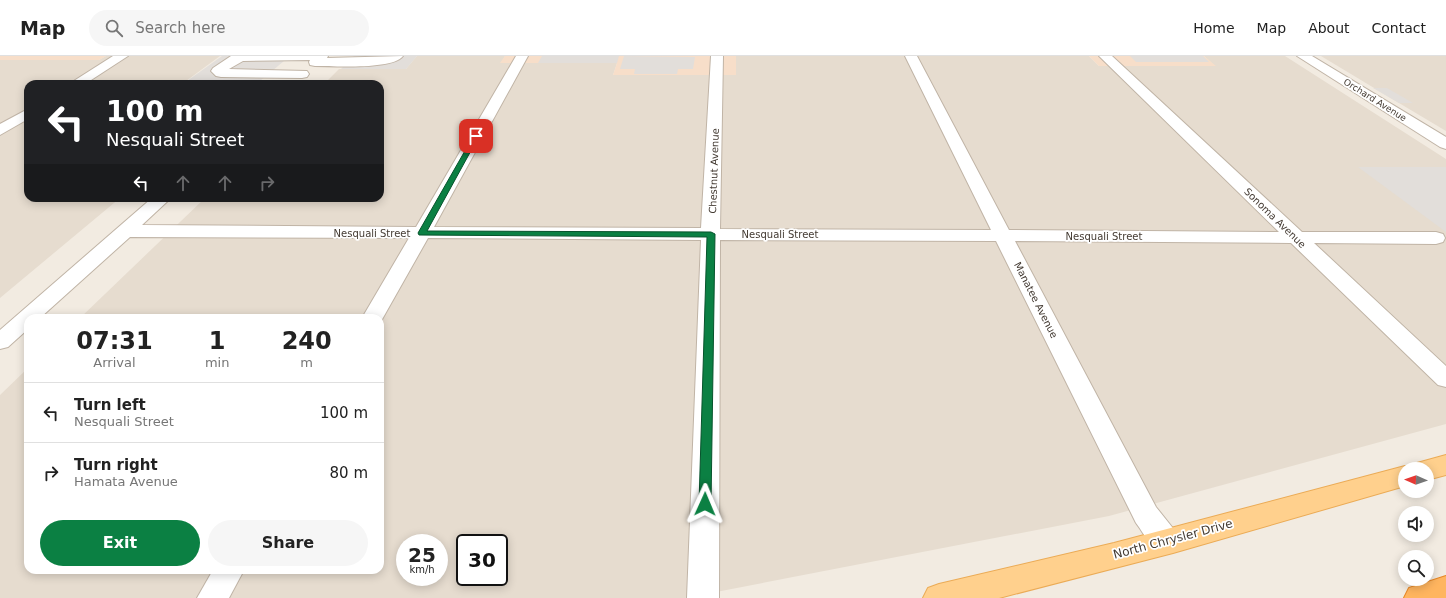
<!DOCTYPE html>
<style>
:root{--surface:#fff;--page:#f6f6f6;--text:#222;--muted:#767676;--line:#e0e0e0;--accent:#0b8043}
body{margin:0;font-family:"DejaVu Sans",sans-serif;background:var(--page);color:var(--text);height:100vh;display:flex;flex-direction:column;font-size:15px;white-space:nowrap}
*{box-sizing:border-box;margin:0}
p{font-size:13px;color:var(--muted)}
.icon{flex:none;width:22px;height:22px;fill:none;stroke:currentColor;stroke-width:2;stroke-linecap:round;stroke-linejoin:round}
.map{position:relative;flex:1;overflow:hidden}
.drawer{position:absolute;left:24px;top:258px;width:360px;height:260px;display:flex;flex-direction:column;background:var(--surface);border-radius:12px;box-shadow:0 2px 10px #0003}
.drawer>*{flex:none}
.top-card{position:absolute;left:24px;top:24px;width:360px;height:122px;border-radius:12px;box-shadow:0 2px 10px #0003;background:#202124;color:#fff;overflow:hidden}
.needle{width:26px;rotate:272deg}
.buttons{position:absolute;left:1398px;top:406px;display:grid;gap:8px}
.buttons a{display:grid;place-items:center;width:36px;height:36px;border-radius:50%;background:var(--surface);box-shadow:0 2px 10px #0003;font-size:20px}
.speed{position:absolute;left:396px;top:478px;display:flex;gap:8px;font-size:20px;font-weight:700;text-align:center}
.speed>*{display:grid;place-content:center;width:52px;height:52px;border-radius:50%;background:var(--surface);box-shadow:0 2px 10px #0003;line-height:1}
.speed small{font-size:10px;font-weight:400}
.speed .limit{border:2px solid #111;border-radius:6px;background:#fff;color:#111}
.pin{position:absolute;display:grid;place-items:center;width:34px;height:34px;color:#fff;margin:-17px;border-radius:8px;box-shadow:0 2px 6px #0006}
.me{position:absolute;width:44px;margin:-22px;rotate:1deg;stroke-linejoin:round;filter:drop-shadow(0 0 3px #0008)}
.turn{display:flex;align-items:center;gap:14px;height:84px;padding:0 16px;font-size:18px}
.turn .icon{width:52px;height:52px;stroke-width:2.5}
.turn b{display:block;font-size:28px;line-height:34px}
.lanes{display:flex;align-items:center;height:38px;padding:0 16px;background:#0003;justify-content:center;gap:20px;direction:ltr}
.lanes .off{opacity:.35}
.eta{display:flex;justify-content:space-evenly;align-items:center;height:68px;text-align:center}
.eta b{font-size:24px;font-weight:800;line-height:28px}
.action{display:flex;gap:8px;margin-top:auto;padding:8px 16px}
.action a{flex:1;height:46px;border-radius:24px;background:var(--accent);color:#fff;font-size:16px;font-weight:800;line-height:46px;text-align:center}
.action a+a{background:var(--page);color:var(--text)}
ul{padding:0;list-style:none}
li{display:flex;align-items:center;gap:12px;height:60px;padding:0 16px;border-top:1px solid var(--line)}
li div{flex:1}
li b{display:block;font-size:15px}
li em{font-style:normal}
header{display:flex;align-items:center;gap:24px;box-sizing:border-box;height:56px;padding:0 20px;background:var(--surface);border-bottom:1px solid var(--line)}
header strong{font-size:19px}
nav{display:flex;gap:22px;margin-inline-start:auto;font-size:14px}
.search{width:280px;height:36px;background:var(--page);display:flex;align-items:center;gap:10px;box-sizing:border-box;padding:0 14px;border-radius:22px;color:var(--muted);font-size:15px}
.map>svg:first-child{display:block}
.residential{fill:#e6dccf;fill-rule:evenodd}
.commercial{fill:#f7dec9}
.parking{fill:#e2deda}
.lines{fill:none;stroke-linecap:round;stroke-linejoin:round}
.minor-casing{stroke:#c0b4a6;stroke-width:2}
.major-casing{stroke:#ebab56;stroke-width:2}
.highway-casing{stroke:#e78726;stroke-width:2}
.minor{fill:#fff;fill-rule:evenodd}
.major{fill:#ffd08d;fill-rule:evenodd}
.highway{fill:#ffb55f;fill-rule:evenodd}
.route{fill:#0b8043;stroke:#07532c}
.labels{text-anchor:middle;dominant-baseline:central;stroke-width:3.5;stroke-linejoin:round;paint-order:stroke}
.far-street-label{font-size:9px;fill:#433a32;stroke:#fff}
.street-label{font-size:10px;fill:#433a32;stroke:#fff}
.near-street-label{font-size:12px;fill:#433a32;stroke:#fff}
</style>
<header>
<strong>Map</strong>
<div class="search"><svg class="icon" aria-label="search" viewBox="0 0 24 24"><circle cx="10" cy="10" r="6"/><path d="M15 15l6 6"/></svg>Search here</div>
<nav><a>Home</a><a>Map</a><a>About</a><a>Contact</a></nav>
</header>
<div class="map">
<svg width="1446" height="542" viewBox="0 0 1446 542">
<rect width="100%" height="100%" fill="#f2ebe1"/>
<g class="residential">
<polygon points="106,0 220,0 186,25 261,25 258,28 28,28 28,142 120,142 0,242 0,4 99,4"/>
<path d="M417,0H505L501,7H617L613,19H736V0H1089L1099,10H1215L1204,0H1285L1446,103V368L1109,460L685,542H0V339L28,312V514H380V262H80L205,142H380V28H324L339,13H406ZM405,487H439V521H405ZM465,487H499V521H465Z"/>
<polygon points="1321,0 1446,0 1446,75 1399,47"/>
</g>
<g class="commercial">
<polygon points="0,0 106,0 99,4 0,4"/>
<polygon points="505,0 736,0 736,19 613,19 617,7 500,7"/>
<polygon points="1089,0 1204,0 1216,10 1099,10"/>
</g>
<g class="parking">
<polygon points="222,0 290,0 260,25 187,25"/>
<polygon points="354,0 417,0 406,13 341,13"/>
<polygon points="542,0 619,0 617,7 538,7"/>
<polygon points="624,0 695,1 693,13 678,13 677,18 634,18 635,13 620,13"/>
<polygon points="1130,0 1203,0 1209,6 1136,6"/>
<polygon points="1373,32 1387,32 1413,47 1399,47"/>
<polygon points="1358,111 1446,111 1446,176"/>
</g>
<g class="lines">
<g class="minor-casing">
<g id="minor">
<polygon points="113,0 128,0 85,28 69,28"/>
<path d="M231,0H328L327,2L403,0C393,14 333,10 315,10L310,9L309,6L310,4L243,5L229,13L307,15L309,18L307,21L302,22L221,21L216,20L211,15L213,12Z"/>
<path d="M516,0H528L434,171L701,172L711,0H723L720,173L991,174L905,0H917L1009,174L1279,176L1099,0H1112L1302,176H1436L1443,178L1445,182L1443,186L1436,188L1314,187L1446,310V331L1438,329L1291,187L1015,185L1156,451L1176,476L1181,485L1176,494C1154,501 1148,483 1136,467L996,185L720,184L719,542H687L701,184L428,182L380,267V262H362L409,182L130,181L40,262H28V273L8,291L0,293V274L152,142H171L142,169L416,171Z"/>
<polygon points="1297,0 1312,0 1446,81 1446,93 1440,91"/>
<polygon points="28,53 28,63 0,79 0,68"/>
<polygon points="213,514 244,514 229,542 197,542"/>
</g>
</g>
<g class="major-casing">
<polygon id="major" points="1446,399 1446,419 1427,424 1427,413 1405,413 1405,430 1173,497 999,542 923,542 928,532 939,528 1114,487 1405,410 1414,413 1417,407"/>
</g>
<g class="highway-casing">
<polygon id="highway" points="1446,520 1446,542 1404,542 1409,532"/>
</g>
<use href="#minor" class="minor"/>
<use href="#major" class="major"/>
<use href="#highway" class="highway"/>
</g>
<polygon class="route" points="474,79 479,80 427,175 711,176 715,178 711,448 709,451 701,451 699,448 707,181 419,179 418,177"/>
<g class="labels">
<g class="far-street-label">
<text transform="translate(1375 44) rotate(32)">Orchard Avenue</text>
</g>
<g class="street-label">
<text transform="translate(714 115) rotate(-88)">Chestnut Avenue</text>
<text transform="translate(1275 162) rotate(44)">Sonoma Avenue</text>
<text x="372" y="177">Nesquali Street</text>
<text x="780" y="178">Nesquali Street</text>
<text x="1104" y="180">Nesquali Street</text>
<text transform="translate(1036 244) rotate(63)">Manatee Avenue</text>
</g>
<g class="near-street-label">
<text transform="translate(1173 483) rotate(-15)">North Chrysler Drive</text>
</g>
</g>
</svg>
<div class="buttons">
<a><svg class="needle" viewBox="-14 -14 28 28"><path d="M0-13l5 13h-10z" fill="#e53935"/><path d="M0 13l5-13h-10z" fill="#767676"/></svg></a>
<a><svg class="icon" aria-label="sound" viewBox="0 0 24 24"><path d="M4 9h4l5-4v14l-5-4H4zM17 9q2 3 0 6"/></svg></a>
<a><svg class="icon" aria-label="search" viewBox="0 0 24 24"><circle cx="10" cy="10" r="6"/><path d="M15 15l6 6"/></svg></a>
</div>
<div class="speed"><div>25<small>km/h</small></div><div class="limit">30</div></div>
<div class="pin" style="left:476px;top:80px;background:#d93025"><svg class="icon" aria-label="arrive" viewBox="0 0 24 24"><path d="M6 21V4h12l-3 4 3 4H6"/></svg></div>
<svg class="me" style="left:705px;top:448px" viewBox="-20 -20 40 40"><path d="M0-17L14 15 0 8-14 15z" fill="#0b8043" stroke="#fff" stroke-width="4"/></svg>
<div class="top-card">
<div class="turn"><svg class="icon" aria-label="left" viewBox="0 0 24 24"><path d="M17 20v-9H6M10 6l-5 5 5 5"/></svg><div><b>100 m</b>Nesquali Street</div></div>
<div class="lanes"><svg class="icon" aria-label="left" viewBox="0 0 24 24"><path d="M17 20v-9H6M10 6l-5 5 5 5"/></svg><svg class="icon off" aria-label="ahead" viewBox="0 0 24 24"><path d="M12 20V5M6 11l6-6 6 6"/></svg><svg class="icon off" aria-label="ahead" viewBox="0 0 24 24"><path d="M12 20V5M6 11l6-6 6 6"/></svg><svg class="icon off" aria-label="right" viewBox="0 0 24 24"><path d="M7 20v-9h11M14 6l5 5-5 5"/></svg></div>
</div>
<section class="drawer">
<div class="eta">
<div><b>07:31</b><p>Arrival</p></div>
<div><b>1</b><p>min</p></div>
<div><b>240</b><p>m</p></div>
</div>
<ul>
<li><svg class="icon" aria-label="left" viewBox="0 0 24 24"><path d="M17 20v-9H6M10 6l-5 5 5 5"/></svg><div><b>Turn left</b><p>Nesquali Street</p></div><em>100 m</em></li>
<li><svg class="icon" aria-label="right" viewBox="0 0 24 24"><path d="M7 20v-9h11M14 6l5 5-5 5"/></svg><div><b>Turn right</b><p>Hamata Avenue</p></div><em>80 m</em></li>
</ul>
<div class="action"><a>Exit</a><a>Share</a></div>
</section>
</div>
